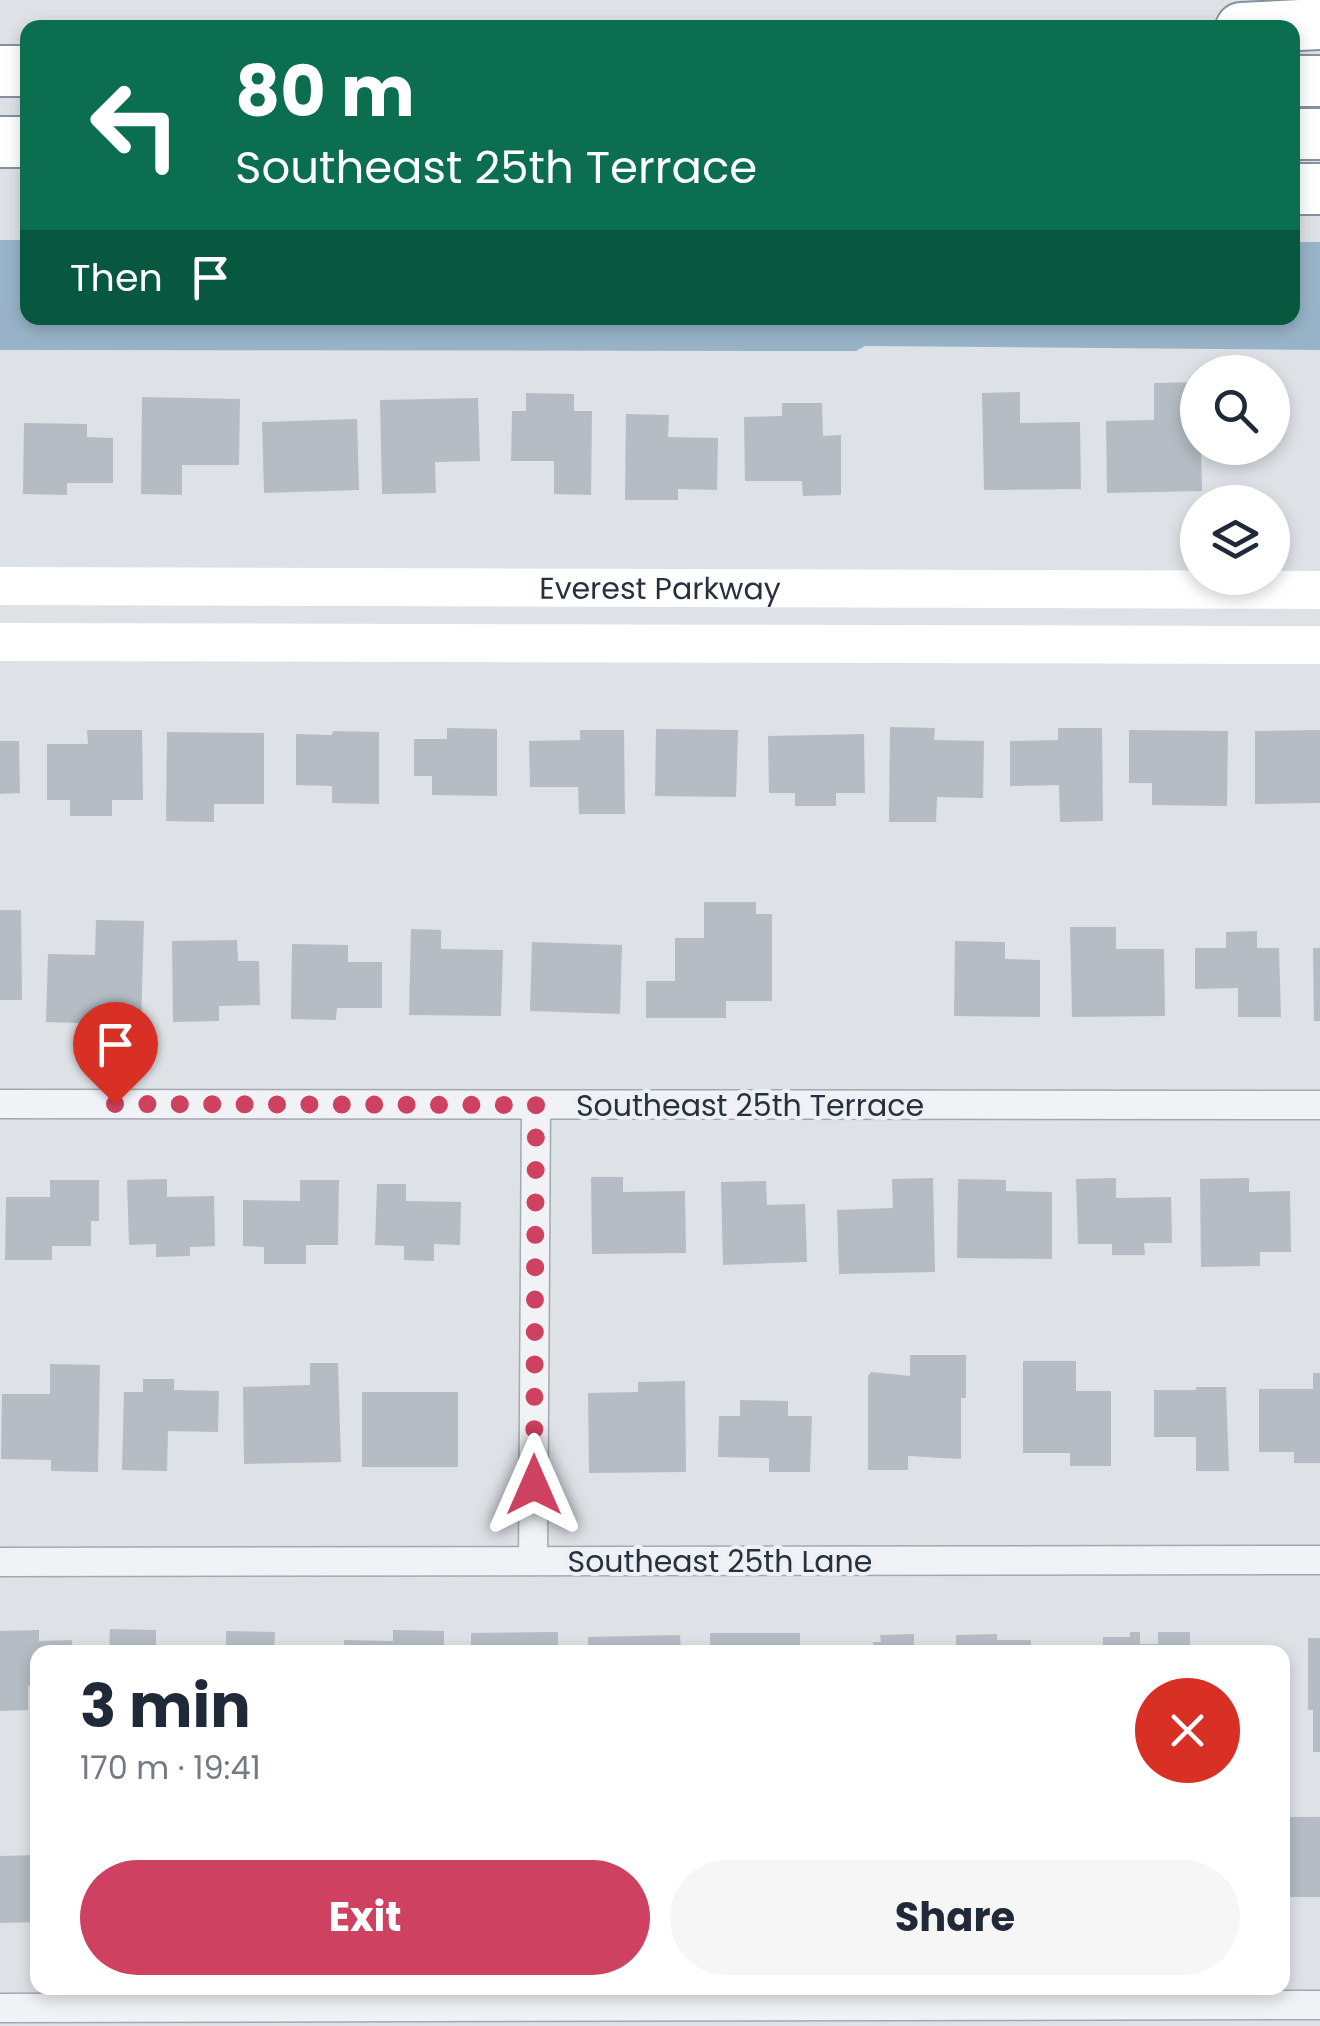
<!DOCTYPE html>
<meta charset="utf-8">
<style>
:root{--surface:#fff;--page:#f6f6f7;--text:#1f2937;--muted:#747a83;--accent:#ce4160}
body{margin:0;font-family:Poppins,sans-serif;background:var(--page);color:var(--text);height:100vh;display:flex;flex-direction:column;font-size:38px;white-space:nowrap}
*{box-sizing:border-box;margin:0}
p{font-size:32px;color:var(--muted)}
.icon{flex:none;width:55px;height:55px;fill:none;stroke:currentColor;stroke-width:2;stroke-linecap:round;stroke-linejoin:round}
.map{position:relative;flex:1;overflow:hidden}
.side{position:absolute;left:30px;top:1645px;width:1260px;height:350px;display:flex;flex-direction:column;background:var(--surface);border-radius:20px;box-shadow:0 5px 15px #0003}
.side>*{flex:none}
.hud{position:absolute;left:20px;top:20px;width:1280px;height:305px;border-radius:20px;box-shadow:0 5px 15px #0003;background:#0b6e4f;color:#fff;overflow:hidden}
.fabs{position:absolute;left:1180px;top:355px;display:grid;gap:20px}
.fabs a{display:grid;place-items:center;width:110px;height:110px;border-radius:50%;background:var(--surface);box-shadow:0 5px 15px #0003;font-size:50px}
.pin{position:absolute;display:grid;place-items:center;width:85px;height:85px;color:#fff;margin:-102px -42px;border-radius:50% 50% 50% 0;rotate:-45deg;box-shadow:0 0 10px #0007}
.pin .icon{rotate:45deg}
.me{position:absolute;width:110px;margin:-55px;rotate:0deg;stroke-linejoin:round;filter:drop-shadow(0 0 8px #0008)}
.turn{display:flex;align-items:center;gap:35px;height:210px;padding:0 50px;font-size:45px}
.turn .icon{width:130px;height:130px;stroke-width:2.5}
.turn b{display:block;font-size:70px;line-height:85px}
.then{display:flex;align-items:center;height:95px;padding:0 50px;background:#0003;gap:20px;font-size:38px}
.round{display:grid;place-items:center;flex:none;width:105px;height:105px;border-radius:52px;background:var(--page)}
.head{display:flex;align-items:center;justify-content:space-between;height:170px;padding:0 50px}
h1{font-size:60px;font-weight:700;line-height:75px}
.action{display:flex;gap:20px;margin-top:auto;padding:20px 50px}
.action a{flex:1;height:115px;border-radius:60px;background:var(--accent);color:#fff;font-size:40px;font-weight:700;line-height:115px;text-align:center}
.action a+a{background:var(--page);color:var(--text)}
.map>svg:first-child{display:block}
.water{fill:#98b3c8}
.building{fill:#b5bcc4}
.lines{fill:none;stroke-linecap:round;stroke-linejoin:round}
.street-casing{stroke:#a3a9b1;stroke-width:31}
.highway-casing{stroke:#85919e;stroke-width:54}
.street{stroke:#f0f2f6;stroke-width:28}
.secondary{stroke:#fff;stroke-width:38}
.highway{stroke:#fff;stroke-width:50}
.route{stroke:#ce4160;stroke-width:18;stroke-dasharray:0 32.4}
.labels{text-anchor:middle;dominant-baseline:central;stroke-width:8;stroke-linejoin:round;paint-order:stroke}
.street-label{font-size:30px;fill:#27313e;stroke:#edf1f5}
</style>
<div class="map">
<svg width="1320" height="2026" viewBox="0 0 1320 2026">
<rect width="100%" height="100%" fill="#dee2e7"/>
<polygon class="water" points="0,240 27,240 28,318 1292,318 1293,242 1320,242 1320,350 865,346 856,351 0,350"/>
<g class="building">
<polygon points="1198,382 1198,448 1201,448 1202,491 1107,493 1106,421 1154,420 1154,383"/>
<polygon points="1020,392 1020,423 1080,422 1081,489 984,490 982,393"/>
<polygon points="526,393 574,394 574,411 592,411 591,495 554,494 554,461 511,461 512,411 526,411"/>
<polygon points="142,397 240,399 239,465 182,465 182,495 141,494"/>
<polygon points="478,398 480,461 435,462 436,493 382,494 380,400"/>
<polygon points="782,403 822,403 823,436 841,435 841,495 803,496 802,481 745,481 744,417 782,416"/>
<polygon points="626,414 669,415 668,437 718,438 717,490 678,489 678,500 625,500"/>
<polygon points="357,419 359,490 264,493 262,422"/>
<polygon points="24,423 87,424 87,437 113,438 113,483 67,483 67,495 23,494"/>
<polygon points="890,727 935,728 934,740 984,741 983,798 937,797 936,822 889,822"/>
<polygon points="447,728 497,729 497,796 432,795 432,776 414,776 414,739 447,739"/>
<polygon points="1058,728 1102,728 1103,821 1060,822 1059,785 1010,786 1010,741 1058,740"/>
<polygon points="656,729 738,730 736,797 655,796"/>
<polygon points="87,730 142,730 143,800 112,800 112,816 70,816 70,800 47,800 47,744 88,744"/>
<polygon points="580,730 624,730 625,814 579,814 578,787 530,787 529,741 580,740"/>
<polygon points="1129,730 1228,731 1227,806 1152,805 1152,783 1129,783"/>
<polygon points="1320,730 1320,803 1255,804 1255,731"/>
<polygon points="333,731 379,732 379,804 332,803 332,786 296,785 296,734 332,735"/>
<polygon points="167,732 264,733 264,804 214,804 214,822 166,821"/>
<polygon points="864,734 865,793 836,793 836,806 795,806 795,793 769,793 768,736"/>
<polygon points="0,741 19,741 20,793 0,794"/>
<polygon points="704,902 756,902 756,914 772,914 772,1001 726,1001 726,1018 646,1018 646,981 675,981 675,938 704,938"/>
<polygon points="0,910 21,910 22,1000 0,1000"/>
<polygon points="96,920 144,921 141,1025 46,1022 48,954 95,955"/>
<polygon points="1070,927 1116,927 1116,949 1164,949 1165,1016 1072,1017"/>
<polygon points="411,929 441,930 441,949 503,950 501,1016 409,1015"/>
<polygon points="1257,931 1257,948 1279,948 1281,1017 1238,1017 1238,988 1195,989 1195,948 1226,948 1226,932"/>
<polygon points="237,940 238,961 259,961 260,1005 219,1006 219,1021 173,1022 172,941"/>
<polygon points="955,941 1005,942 1005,959 1040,960 1040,1017 954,1016"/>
<polygon points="532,942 622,945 620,1014 530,1011"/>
<polygon points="292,944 348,945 348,962 382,962 382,1008 337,1008 336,1020 291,1019"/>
<polygon points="1313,948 1320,948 1320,1021 1314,1021"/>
<polygon points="591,1177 623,1177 623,1192 685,1191 686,1253 592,1254"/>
<polygon points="933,1178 935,1272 839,1274 837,1210 893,1208 892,1179"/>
<polygon points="1116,1178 1116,1198 1171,1197 1172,1243 1144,1243 1145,1255 1112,1255 1112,1244 1078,1244 1076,1179"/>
<polygon points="1249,1178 1249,1192 1290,1191 1291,1252 1260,1252 1260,1266 1201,1267 1200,1179"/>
<polygon points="167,1179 167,1197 214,1196 215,1246 190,1247 190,1256 156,1257 156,1244 129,1245 127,1180"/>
<polygon points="958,1179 1006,1180 1006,1191 1052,1192 1052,1259 957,1258"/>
<polygon points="50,1180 99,1180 99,1221 91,1221 91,1246 52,1246 52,1260 5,1260 6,1197 50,1197"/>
<polygon points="300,1180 339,1180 338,1245 306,1245 306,1264 264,1264 264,1247 243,1246 243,1200 300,1201"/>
<polygon points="766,1181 767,1205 805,1204 807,1262 723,1265 721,1182"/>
<polygon points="377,1184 406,1184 406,1201 461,1202 460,1245 434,1244 434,1261 404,1260 404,1246 375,1245"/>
<polygon points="910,1355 966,1355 966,1398 961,1398 961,1459 908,1456 908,1470 868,1470 868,1376 871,1372 910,1376"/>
<polygon points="1023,1361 1076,1361 1076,1391 1111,1391 1111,1466 1070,1466 1070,1453 1023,1453"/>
<polygon points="310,1363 338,1363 341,1462 244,1464 243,1387 310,1385"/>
<polygon points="50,1364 100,1365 98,1472 51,1471 51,1460 1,1459 2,1394 50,1394"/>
<polygon points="1313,1373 1320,1373 1320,1463 1294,1463 1294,1452 1259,1452 1259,1389 1313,1389"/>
<polygon points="143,1379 174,1379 174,1390 219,1391 218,1432 168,1431 167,1471 122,1470 124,1392 143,1392"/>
<polygon points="685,1381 686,1472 589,1473 588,1393 638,1392 638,1382"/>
<polygon points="1196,1387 1226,1387 1229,1471 1196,1471 1196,1437 1154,1437 1154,1390 1196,1390"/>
<rect x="362" y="1392" width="96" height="75"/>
<polygon points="740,1400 788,1401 788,1416 812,1416 810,1472 769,1472 769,1458 718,1457 719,1416 740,1416"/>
<polygon points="110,1629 156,1630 156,1645 198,1646 198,1652 109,1652"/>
<polygon points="39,1630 39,1641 72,1640 73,1652 38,1652 38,1686 28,1686 28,1710 0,1711 0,1631"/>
<polygon points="393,1630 444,1631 444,1652 344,1652 344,1640 393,1641"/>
<polygon points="226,1631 275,1632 274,1652 226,1652"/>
<polygon points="558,1632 558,1652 471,1652 471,1633"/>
<polygon points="1130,1632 1140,1632 1140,1644 1158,1644 1158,1632 1190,1632 1190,1652 1103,1652 1103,1637 1130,1637"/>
<rect x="710" y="1633" width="90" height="19"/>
<polygon points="914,1634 914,1652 831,1652 831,1649 874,1648 873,1642 881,1642 880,1635"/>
<polygon points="997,1634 997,1640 1031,1640 1031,1652 956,1652 956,1635"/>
<polygon points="680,1635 681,1652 588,1652 588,1637"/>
<polygon points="1308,1638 1320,1638 1320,1752 1313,1752 1313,1710 1308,1710"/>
<polygon points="1282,1817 1320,1817 1320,1897 1289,1897 1289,1909 1282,1909"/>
<polygon points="38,1855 38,1922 0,1923 0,1856"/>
</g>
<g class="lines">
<g class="street-casing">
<g id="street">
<polyline points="0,1104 1320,1105"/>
<polyline points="533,1561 536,1105"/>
<polyline points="0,1562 1320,1560"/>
<polyline points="0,2008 1320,2005"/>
</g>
</g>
<g class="highway-casing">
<g id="highway">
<polyline points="1241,28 1320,24"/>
<polyline points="0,71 28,71"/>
<polyline points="1292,81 1320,81"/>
<polyline points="1292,134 1320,134"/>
<polyline points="0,142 28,142"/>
<polyline points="1292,189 1320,189"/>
</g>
</g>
<use href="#street" class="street"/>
<g class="secondary">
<path id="s1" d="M0,586L1320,590"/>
<polyline points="0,642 1320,645"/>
</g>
<use href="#highway" class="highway"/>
</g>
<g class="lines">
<polyline class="route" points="115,1104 536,1105 534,1485"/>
</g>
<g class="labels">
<g class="street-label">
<text stroke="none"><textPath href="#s1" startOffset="660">Everest Parkway</textPath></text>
<text x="750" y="1105">Southeast 25th Terrace</text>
<text x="720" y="1561">Southeast 25th Lane</text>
</g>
</g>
</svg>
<div class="fabs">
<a><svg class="icon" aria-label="search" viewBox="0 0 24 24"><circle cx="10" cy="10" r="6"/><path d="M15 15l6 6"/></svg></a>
<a><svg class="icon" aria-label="layers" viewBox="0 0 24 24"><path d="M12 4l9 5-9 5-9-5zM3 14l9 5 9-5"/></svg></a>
</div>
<div class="pin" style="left:115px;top:1104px;background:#d93025"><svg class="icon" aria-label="arrive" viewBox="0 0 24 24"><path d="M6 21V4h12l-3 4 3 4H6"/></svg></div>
<svg class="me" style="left:534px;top:1485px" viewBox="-20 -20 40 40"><path d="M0-17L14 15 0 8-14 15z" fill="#ce4160" stroke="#fff" stroke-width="4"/></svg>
<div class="hud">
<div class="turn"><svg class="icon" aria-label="left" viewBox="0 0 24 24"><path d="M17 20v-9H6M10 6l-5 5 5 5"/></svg><div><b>80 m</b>Southeast 25th Terrace</div></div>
<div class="then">Then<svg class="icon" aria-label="arrive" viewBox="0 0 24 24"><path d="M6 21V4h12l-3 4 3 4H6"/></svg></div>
</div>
<section class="side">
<div class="head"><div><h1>3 min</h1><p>170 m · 19:41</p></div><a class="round" style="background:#d93025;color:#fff"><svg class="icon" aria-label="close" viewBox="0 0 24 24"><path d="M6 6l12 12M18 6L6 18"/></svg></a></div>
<div class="action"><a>Exit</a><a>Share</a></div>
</section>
</div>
